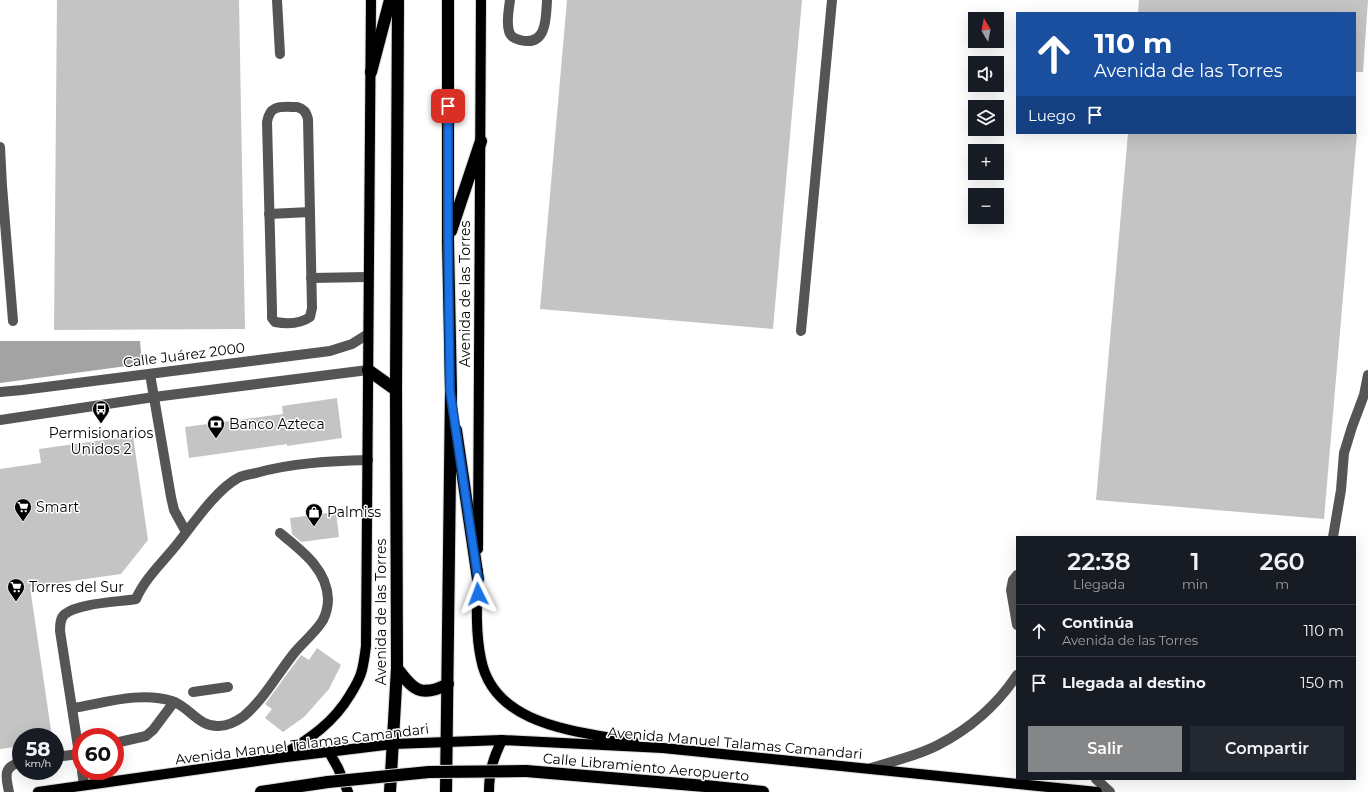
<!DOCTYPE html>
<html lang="es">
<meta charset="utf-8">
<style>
:root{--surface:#171b24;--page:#242831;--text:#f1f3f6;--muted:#9ea1a6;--line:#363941;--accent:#858687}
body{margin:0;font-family:Montserrat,sans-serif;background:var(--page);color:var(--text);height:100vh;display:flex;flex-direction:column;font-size:15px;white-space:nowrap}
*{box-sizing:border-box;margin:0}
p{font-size:13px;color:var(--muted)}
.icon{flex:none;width:22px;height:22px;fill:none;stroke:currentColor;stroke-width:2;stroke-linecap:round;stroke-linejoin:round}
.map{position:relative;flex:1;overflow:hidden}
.panel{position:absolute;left:1016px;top:536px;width:340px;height:244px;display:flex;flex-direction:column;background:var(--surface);border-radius:0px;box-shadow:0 4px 16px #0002}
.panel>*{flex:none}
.hud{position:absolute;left:1016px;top:12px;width:340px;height:122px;border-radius:0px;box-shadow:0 4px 16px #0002;background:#1a4fa0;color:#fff;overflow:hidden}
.needle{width:26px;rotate:350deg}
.controls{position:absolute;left:968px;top:12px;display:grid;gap:8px}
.controls a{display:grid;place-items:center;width:36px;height:36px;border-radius:0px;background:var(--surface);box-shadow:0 4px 16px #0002;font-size:20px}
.speed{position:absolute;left:12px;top:728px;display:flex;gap:8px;font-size:20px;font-weight:700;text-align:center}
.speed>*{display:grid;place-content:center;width:52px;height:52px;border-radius:50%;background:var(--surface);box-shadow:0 4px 16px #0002;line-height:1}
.speed small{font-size:10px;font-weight:400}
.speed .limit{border:6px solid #d22;background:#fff;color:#111}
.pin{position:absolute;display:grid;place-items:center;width:34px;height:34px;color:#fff;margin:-17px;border-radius:8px;box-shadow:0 2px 6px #0006}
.me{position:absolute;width:44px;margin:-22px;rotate:357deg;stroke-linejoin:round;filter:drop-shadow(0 0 3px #0008)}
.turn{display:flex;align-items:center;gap:14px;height:84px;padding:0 12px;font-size:18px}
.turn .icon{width:52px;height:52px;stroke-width:2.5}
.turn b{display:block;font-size:28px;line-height:34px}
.then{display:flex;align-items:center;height:38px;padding:0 12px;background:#0003;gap:8px;font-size:15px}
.eta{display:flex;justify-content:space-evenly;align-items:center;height:68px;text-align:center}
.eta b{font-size:24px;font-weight:600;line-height:28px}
.button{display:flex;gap:8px;margin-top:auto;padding:8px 12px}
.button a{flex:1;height:46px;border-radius:0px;background:var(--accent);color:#fff;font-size:16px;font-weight:600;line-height:46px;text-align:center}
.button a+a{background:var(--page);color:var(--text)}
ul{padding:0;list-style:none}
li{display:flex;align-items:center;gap:12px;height:52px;padding:0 12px;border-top:1px solid var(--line)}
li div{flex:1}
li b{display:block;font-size:15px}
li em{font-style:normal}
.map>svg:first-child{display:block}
.water{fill:#a3a3a3}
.building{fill:#c4c4c4}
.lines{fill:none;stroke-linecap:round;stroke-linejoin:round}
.major-casing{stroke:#dbdbdb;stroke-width:12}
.highway-casing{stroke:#dbdbdb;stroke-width:14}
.minor{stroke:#555;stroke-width:10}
.major{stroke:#000;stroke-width:10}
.highway{stroke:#000;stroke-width:12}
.highway-bridge-casing{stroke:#dbdbdb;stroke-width:14;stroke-linecap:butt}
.highway-bridge{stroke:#000;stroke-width:12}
.route-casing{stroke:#114b97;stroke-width:10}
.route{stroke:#1a73e8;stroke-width:7}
.labels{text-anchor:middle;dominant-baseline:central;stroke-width:3;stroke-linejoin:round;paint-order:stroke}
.street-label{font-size:14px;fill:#000;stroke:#fff}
.poi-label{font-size:14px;fill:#000;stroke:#fff;text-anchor:start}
</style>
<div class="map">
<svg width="1368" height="792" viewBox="0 0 1368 792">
<rect width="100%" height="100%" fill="#fff"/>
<polygon class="water" points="0,341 140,341 142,364 0,383"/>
<g class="building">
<polygon points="57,0 239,0 245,329 54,330"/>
<polygon points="567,0 802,0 773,329 540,309"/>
<polygon points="1139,0 1368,0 1363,72 1355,72 1355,13 1138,13"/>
<polygon points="1128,133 1357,133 1324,519 1096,500"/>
<polygon points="337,398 342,438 287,446 287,444 189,458 185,427 283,414 282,406"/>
<polygon points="133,436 148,540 121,574 30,587 52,737 21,737 21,746 0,749 0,469 41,463 39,449"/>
<polygon points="336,512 339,537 301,542 292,534 290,518"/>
<polygon points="317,648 341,665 329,689 304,717 283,732 265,718 272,709 265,704 301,655 309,660"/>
</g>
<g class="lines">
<g class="major-casing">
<g id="major">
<polyline points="478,549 481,0"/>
<path d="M478,571C477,600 475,631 481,659C494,727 579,731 634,742"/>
<polyline points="329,752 338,768 348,792"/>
<path d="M282,755C310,739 334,722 350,695C355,687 360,679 362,670C364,662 365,654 366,646L371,0"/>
<polyline points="38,792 278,758 393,744 502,740 663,748 1097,792"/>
<path d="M489,792C489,771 493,759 502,740"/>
</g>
</g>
<g class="highway-casing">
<g id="highway">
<polyline points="371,72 390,0"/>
<polyline points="451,231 481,141"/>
<polyline points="368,370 396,390"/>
<polyline points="456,430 478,579"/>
<path d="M397,668C413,690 421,698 448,684"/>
<polyline points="526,771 705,786 763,792"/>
<polyline points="261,792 328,782"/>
<polyline points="390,792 397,668 396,390 398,0"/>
<polyline points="446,792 451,391 448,242 448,0"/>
</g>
</g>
<g class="minor">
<polyline points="277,0 280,54"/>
<path d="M510,0C509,9 506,22 509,31C510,36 515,39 520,40C547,47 546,18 547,0"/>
<path d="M297,107C304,109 306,112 308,119L312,308L310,317C300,324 286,324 275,322L272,318V310L267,122C270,104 281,107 297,107Z"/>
<polyline points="0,147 2,186 0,186"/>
<polyline points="2,186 13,321"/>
<polyline points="269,214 310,212"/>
<polyline points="311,278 368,277"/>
<polyline points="801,331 832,0"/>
<polyline points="150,374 171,497 174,510 186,532"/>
<polyline points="0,392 22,390 330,351 352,344 368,334"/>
<polyline points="0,420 154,397 368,370"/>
<polyline points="1333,537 1341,490 1344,453 1352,427 1364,395 1368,375"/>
<polyline points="1017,575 1013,580 1011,590 1017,625"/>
<polyline points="193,692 228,687"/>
<path d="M73,708C104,703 141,691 172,701C190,707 198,727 219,726C228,726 237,721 244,716C265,698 278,673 295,652C304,641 316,632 323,620C326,614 328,607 328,599C327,569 302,551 280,533"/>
<polyline points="115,743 146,736 153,730 174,702"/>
<polyline points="55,757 79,754"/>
<path d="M81,766L60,631C60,625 60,618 65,614C78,603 119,602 136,599C145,578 164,561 178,543C193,524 217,489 238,478C243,475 250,474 256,473C291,463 331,461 368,460"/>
<path d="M871,768C893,761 917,756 938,745C969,729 997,705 1017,675"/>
<polyline points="82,771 84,785"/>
<polyline points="1096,779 1110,792"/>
<path d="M9,792C6,777 2,767 21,762"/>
</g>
<use href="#major" class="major"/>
<use href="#highway" class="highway"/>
<g class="highway-bridge-casing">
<polyline id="highway-bridge" points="328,782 429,772 526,771"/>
</g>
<use href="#highway-bridge" class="highway-bridge"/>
</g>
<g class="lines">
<g class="route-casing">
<polyline id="route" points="448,106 448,242 450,391 478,579 478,594"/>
</g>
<use href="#route" class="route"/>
</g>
<defs>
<g id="bus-pin" transform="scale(0.9)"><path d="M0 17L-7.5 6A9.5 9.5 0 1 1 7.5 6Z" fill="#000" stroke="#fff"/><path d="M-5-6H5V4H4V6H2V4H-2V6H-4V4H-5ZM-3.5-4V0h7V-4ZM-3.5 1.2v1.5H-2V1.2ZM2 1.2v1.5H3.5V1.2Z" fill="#fff"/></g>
<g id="bank-pin" transform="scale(0.9)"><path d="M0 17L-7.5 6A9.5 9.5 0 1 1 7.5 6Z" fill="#000" stroke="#fff"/><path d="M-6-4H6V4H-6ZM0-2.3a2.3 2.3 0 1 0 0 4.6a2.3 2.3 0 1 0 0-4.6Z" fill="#fff"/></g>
<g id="supermarket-pin" transform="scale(0.9)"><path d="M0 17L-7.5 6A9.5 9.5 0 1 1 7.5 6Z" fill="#000" stroke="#fff"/><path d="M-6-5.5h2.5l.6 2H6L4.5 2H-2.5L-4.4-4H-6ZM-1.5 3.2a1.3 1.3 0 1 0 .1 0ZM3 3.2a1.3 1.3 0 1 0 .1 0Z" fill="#fff"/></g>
<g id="shop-pin" transform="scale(0.9)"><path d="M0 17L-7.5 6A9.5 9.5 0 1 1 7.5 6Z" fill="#000" stroke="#fff"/><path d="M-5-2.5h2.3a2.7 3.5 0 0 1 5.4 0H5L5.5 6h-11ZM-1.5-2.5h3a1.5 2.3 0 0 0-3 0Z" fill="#fff"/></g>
</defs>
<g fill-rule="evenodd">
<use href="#bus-pin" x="101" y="409"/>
<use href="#bank-pin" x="216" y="424"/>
<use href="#supermarket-pin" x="23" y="507"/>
<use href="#shop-pin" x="314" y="512"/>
<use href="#supermarket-pin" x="16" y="587"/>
</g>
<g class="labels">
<g class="street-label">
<text transform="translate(465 294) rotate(-90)">Avenida de las Torres</text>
<text transform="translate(184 355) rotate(-7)">Calle Juárez 2000</text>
<text transform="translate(381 612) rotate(-90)">Avenida de las Torres</text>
<text transform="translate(735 743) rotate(5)">Avenida Manuel Talamas Camandari</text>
<text transform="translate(302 744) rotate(-7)">Avenida Manuel Talamas Camandari</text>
<text transform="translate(646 767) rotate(5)">Calle Libramiento Aeropuerto</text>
</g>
<g class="poi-label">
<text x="229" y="424">Banco Azteca</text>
<text x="101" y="433" text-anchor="middle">Permisionarios<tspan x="101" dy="16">Unidos 2</tspan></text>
<text x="36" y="507">Smart</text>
<text x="327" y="512">Palmiss</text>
<text x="29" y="587">Torres del Sur</text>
</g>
</g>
</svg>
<div class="controls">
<a><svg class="needle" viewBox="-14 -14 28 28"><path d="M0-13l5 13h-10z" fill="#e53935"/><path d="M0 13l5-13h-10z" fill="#9ea1a6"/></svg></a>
<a><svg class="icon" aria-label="sound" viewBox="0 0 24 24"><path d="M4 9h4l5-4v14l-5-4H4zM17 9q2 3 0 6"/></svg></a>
<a><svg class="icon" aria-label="layers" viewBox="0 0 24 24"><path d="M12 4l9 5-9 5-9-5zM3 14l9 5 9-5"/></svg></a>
<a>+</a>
<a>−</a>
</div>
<div class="speed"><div>58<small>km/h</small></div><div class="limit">60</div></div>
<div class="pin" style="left:448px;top:106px;background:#d93025"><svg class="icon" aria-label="arrive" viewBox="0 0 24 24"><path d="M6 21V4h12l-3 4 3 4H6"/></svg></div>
<svg class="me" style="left:478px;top:594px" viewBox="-20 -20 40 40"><path d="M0-17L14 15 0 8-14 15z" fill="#1a73e8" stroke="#fff" stroke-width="4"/></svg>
<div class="hud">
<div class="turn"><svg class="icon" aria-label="ahead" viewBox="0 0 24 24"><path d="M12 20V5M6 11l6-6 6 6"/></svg><div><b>110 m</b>Avenida de las Torres</div></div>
<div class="then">Luego<svg class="icon" aria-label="arrive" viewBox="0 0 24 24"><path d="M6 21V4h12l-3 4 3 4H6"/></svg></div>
</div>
<section class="panel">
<div class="eta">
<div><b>22:38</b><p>Llegada</p></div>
<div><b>1</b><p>min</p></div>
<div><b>260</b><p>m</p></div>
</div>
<ul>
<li><svg class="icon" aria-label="ahead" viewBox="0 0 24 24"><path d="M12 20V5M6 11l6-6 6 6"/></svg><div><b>Continúa</b><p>Avenida de las Torres</p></div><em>110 m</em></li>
<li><svg class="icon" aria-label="arrive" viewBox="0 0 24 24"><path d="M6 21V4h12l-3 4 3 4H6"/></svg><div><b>Llegada al destino</b></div><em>150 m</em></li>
</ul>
<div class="button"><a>Salir</a><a>Compartir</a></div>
</section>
</div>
